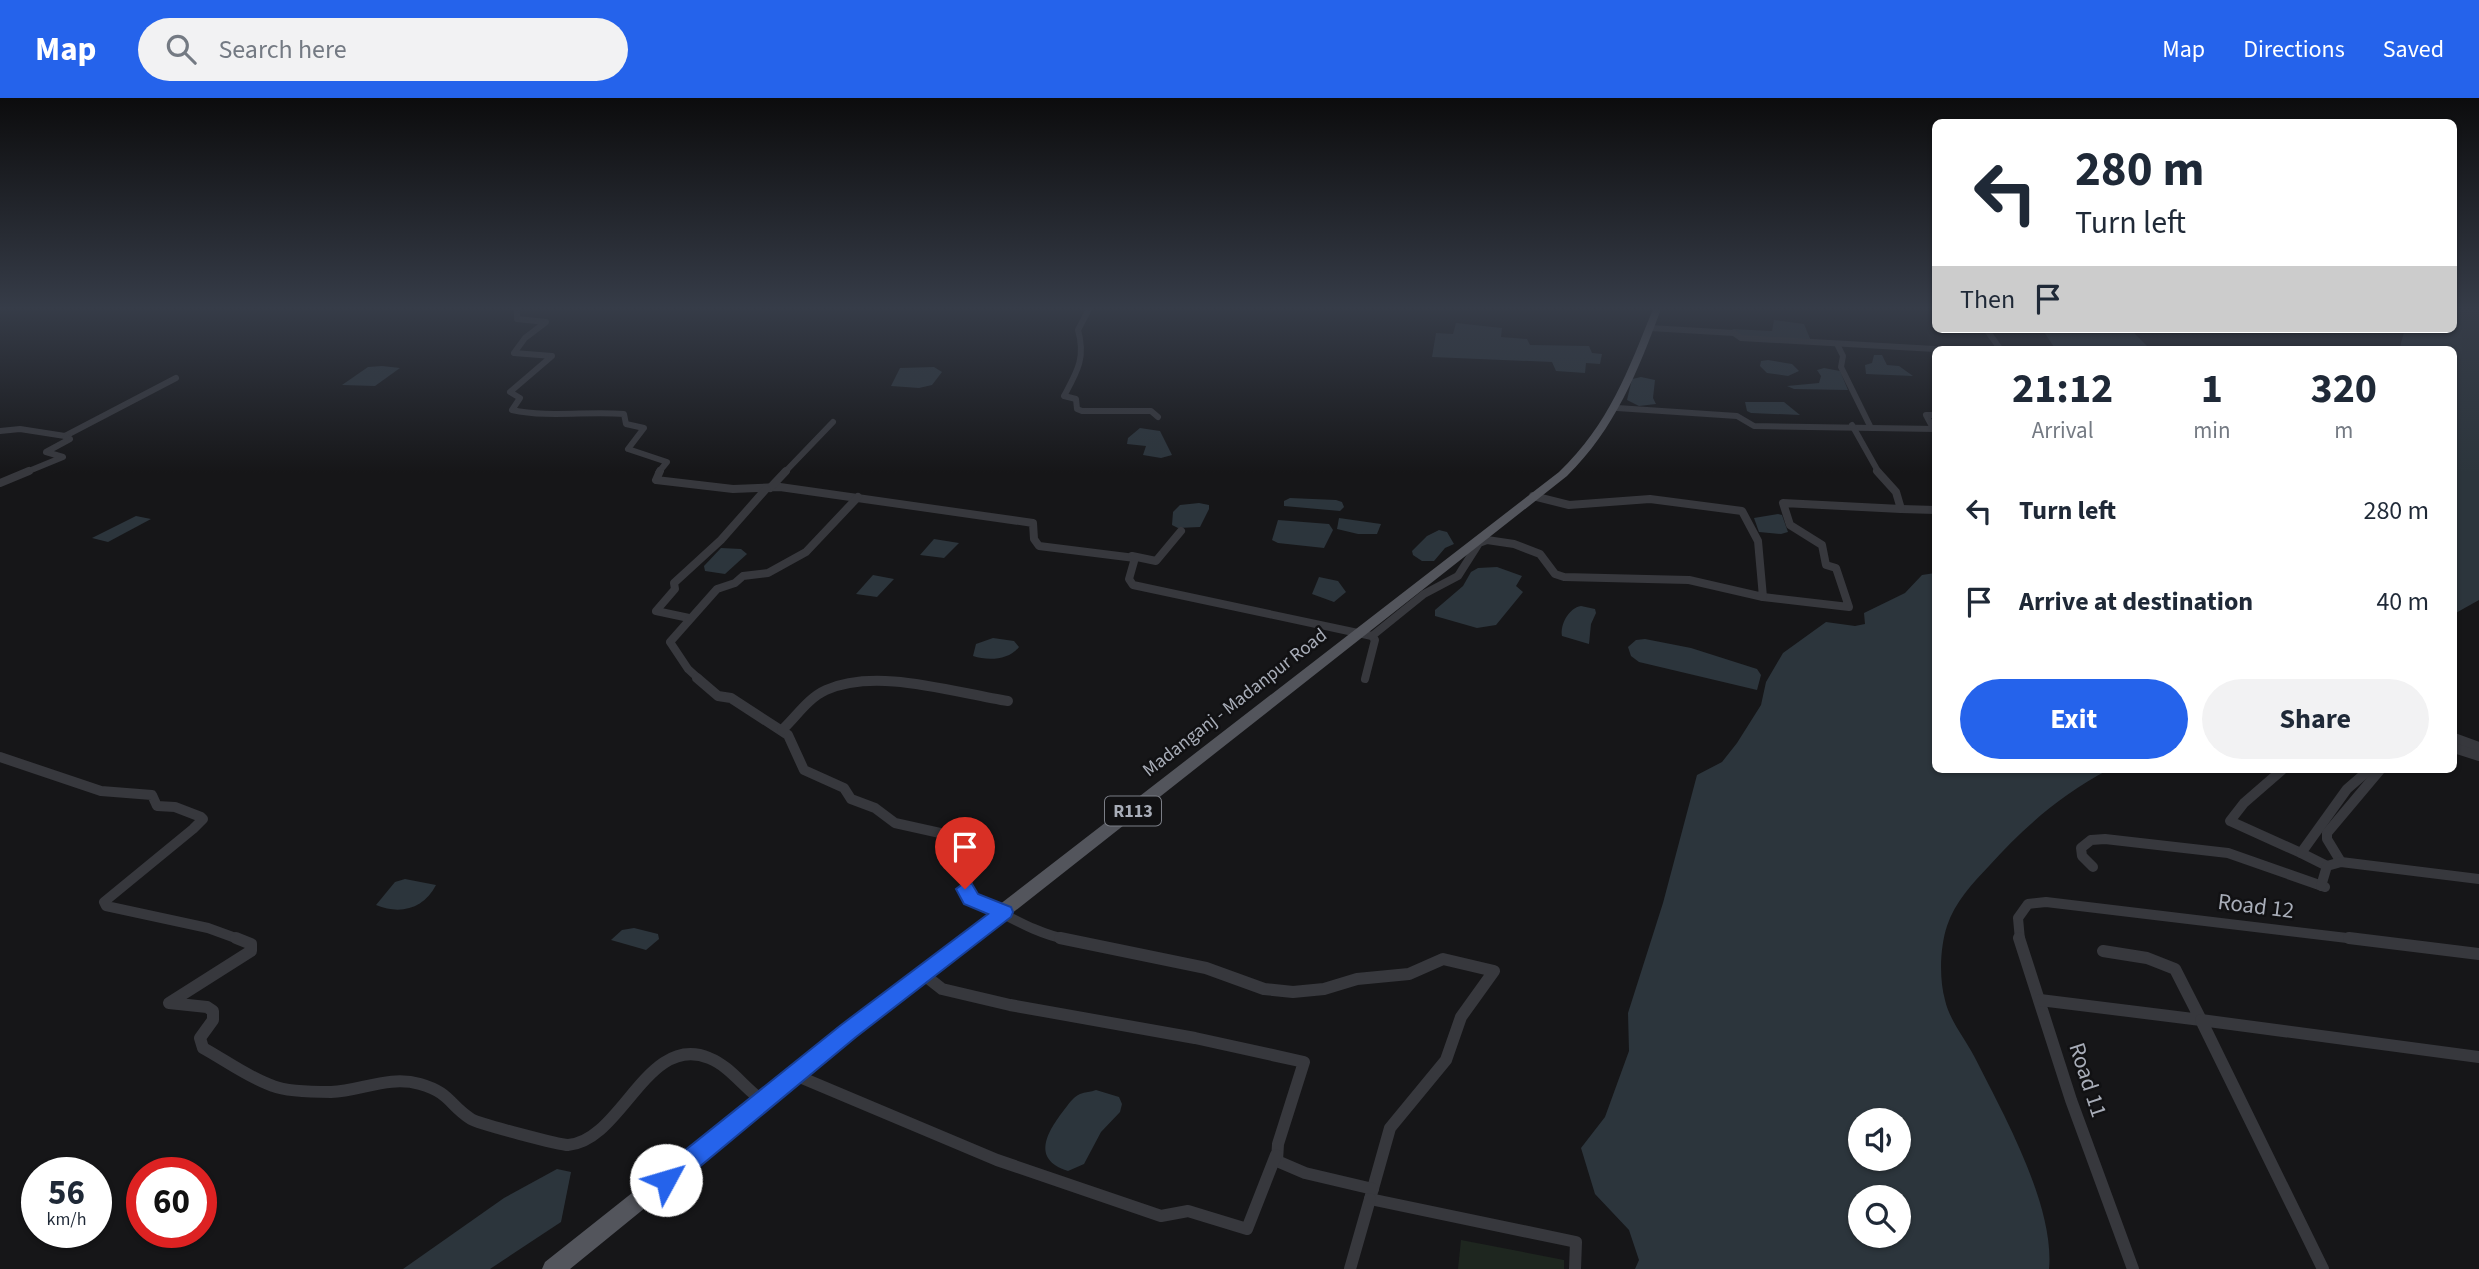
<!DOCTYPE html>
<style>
:root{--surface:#fff;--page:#f2f2f3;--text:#1f2937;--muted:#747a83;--accent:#2563eb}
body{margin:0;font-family:"Source Sans 3",sans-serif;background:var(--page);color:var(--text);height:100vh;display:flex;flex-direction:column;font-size:26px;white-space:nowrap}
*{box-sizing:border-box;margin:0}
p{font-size:23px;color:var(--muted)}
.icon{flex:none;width:38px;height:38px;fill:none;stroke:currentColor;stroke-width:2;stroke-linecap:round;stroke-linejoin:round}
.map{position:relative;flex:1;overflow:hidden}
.panel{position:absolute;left:1932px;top:248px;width:525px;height:427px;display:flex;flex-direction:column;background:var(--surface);border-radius:10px;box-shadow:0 2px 5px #0004}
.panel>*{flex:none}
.banner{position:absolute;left:1932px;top:21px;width:525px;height:214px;border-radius:10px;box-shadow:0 2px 5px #0004;background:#fff;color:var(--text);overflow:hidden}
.tools{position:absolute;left:1848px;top:1010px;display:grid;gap:14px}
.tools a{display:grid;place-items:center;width:63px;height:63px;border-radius:50%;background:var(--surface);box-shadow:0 2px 5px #0004;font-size:35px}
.speed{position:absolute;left:21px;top:1059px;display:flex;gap:14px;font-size:35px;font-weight:700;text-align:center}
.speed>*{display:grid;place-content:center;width:91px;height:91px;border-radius:50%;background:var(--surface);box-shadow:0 2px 5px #0004;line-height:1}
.speed small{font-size:18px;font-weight:400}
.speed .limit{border:10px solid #d22;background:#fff;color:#111}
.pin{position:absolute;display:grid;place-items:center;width:60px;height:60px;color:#fff;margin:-72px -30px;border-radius:50% 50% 50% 0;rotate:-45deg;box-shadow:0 0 7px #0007}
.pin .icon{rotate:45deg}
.me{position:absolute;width:77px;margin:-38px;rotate:51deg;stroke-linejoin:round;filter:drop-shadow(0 0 5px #0008)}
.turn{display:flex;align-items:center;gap:24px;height:147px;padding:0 28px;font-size:32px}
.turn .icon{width:91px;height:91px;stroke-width:2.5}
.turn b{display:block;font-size:49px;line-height:60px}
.then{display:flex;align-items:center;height:66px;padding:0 28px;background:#0003;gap:14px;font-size:26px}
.eta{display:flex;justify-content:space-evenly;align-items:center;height:119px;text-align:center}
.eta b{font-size:42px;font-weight:700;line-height:49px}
.primary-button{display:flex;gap:14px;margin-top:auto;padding:14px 28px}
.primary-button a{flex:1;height:80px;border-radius:42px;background:var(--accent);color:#fff;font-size:28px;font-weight:700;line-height:80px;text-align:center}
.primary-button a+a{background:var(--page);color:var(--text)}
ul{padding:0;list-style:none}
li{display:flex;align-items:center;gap:21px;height:91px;padding:0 28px}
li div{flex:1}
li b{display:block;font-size:26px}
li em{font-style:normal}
header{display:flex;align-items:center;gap:42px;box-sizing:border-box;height:98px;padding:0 35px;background:var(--accent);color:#fff}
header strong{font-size:33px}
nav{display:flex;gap:38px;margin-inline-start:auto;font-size:24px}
.search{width:490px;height:63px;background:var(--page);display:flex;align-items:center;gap:18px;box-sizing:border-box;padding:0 24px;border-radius:38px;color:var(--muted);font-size:26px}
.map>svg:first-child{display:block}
.green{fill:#1e261f}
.water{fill:#2c353c;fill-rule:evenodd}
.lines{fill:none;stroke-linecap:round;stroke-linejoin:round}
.street-far3{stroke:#37383d;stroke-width:6}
.street-far2{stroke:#37383d;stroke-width:8}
.street-far1{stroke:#37383d;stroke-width:10}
.street{stroke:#37383d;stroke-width:12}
.primary{fill:#53555c;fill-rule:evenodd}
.route{fill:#2563eb;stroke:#184099;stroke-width:2}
.labels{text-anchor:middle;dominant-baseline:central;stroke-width:5;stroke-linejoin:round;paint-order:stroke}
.shield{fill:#111113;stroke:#7b7e86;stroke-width:2}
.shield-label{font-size:18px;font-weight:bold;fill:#a8adb8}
.street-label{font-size:19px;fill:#a8adb8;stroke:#111113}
.near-street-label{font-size:23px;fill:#a8adb8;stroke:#111113}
</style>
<header>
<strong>Map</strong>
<div class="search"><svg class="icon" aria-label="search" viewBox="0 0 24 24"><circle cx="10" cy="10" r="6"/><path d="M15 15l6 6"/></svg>Search here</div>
<nav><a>Map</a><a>Directions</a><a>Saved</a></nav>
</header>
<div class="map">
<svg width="2479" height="1171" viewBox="0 0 2479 1171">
<rect width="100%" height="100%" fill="#161618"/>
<polygon class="green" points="1461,1142 1564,1162 1564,1171 1458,1171"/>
<g class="water">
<polygon points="2454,211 2479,211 2479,502 2454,516 2454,252 2399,252 2405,231 2454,231"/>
<polygon points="1774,222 1804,226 1811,243 1741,239 1732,231 1772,233"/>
<polygon points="1456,225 1502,230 1501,239 1527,241 1530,247 1589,248 1592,255 1602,256 1600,266 1586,265 1585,275 1556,273 1552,264 1432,259 1436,235 1453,236"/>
<polygon points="2042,231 2134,235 2151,252 2056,252"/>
<polygon points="1874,257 1882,257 1887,267 1899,268 1913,278 1866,276 1865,267 1872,265"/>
<polygon points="1768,262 1792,266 1799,273 1788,278 1767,275 1760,268 1761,263"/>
<polygon points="382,268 400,270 375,288 342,287 368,269"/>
<polygon points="934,269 942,274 932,287 919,290 891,288 900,270"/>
<polygon points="1824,270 1840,273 1848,292 1794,291 1787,288 1819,285 1821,278 1817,272"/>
<polygon points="1641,279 1655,282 1653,300 1656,306 1639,308 1627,302 1632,281"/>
<polygon points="1745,304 1784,304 1800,317 1751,315 1747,313"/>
<polygon points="1140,330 1160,333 1172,357 1161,360 1143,357 1146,348 1127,346 1128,340"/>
<polygon points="1290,400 1336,402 1342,404 1344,409 1340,413 1284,408 1284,403"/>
<polygon points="1199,405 1209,407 1209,411 1200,429 1178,430 1172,427 1173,414 1180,407"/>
<polygon points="1778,416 1782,417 1788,434 1781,436 1759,434 1754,420"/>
<polygon points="136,418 151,421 108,444 92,440"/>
<polygon points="1339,420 1381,426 1377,436 1358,436 1337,431"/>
<polygon points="1278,422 1329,426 1333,432 1324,450 1278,445 1272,442"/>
<polygon points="1439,432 1447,434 1454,446 1445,450 1434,463 1422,463 1413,457 1412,453 1427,438"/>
<polygon points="934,441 959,445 944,460 920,457"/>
<polygon points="721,450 741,451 747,456 725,476 705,473 704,468"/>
<polygon points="1497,469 1522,478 1516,488 1523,494 1496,527 1477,530 1435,518 1435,512 1463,488 1471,474 1478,470"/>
<path d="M1935,475L1936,672H2108C2062,696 2024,729 1989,768C1972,786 1955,804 1947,828C1940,849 1939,881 1945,902C1949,921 1965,941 1974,958C2003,1015 2055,1108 2049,1171H1635L1639,1162L1629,1132L1595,1096L1581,1050L1605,1019L1629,953L1628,915L1663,805L1697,677L1722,664L1737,645L1761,607L1766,584L1783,555L1826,524L1855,528L1865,526L1864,515L1905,495L1922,477ZM1860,1022H1899V1060H1860ZM1860,1099H1899V1138H1860Z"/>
<polygon points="873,477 894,481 877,499 856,496"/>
<polygon points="1319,479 1338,483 1346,494 1334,504 1312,496"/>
<path d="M1581,508L1595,511L1596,515L1591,526L1589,546L1562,538C1560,526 1569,510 1581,508Z"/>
<path d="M993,540L1014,543L1019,549C1009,562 988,563 973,558L976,546Z"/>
<polygon points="1645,541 1691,550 1757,571 1761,577 1757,592 1639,564 1631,558 1628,549 1636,542"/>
<path d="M405,781L436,787C424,811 400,817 376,807L395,784Z"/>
<polygon points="634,830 658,836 659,841 646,852 611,842 622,832"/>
<path d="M1096,992L1119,999L1122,1006L1120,1014L1101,1034L1084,1066L1068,1073C1030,1061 1048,1033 1064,1012C1069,1006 1072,1000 1080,996C1085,994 1091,994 1096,992Z"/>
<polygon points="557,1071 571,1074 561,1124 490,1171 403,1171 504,1100"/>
</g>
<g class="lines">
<g class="street-far3">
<path d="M517,211V221L546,224L525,240L514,255L552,258L510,294L520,300L512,312C548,320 587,313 624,316L626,326L644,330L628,351L667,364L658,375"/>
<path d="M1089,211L1078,232C1086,260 1077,274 1064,298L1076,301L1077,311L1082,313H1151L1158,319"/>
<polyline points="1650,230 1734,235 1741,240 1952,252"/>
<polyline points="1986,231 2001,252"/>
<polyline points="1837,246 1843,258 1841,269 1870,328"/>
<polyline points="1617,310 1737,318 1754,328 1936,331"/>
<polyline points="1852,327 1879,375"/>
<polyline points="1933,330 1926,317 1936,317"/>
<polyline points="0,333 20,331 65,338 176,280"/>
<polyline points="24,375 63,359 46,354 70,341 66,339"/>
<polyline points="784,375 833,324"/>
</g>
<g class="street-far2">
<polyline points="660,373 656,382 733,391 780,389 1033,425 1034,441 1039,448 1135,460 1129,481 1133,487 1372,538 1375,542 1365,581"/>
<polyline points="0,385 29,373"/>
<polyline points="770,390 786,373"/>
<polyline points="1901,411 1936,412"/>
<polyline points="1132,458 1156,463 1181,433"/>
<polyline points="1763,499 1849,509 1836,470 1826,467 1822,447 1790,427 1783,405 1901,411 1896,394 1877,373"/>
<polyline points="689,520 656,513 675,491 674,485 721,442 766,391"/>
<polyline points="1372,538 1424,496 1458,478 1479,445 1487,442 1514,446 1540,456 1555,476 1564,479 1689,482 1763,499 1758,443 1742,413 1650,401 1569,407 1533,398"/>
<polyline points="699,581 688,571 670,544 717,491 735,485 743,478 768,475 806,454 858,399"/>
</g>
<g class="street-far1">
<path d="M697,580L718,598L731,600L788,637L804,672L844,690L851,701L875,710L895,725L940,735L963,751L974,767L965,791L967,798C1002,813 1031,835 1069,842"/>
<path d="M782,632C796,619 808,600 826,592C877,569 955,595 1008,603"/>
<polyline points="2454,640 2479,649"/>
<polyline points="2454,650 2479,658"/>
<polyline points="0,659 101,693 152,697 157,708 175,709 201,719 203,721 193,731 104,804 106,808 208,830 241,842"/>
<polyline points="2282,672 2244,705 2230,723 2301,755"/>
<polyline points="2341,764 2327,741 2327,735 2380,672"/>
<polyline points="2327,768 2301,755 2347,691 2369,672"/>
<polyline points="2093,769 2082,758 2081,750 2091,742 2105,741 2228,755 2325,789"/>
<polyline points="2321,788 2327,768 2341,764 2479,781"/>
<polyline points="2020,842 2018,820 2028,806 2046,804 2364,842"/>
</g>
<g class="street">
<path d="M236,840L251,846V853L169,905L207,909L213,913V922L200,940L203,950C225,962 249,980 273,988C288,994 315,994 331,994C361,993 389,977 420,986C451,995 448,1006 471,1021C479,1026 560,1047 568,1047C622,1043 647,934 709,960C730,968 745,991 763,1003"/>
<polyline points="1060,840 1206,870 1264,891 1293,894 1324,891 1357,881 1409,876 1443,861 1494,873 1461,919 1446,962 1390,1030 1370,1101 1576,1144 1575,1171"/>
<polyline points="2019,840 2071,1002 2133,1171"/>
<polyline points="2349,840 2479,856"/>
<polyline points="923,876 942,891 1010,907 1195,940 1304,964 1278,1046 1277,1063 1305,1075 1373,1091"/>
<polyline points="2040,902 2201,922 2175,871 2147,860 2103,853"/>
<polyline points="795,977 997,1062 1161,1118 1188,1113 1247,1131 1276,1057"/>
<polyline points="1350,1171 1370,1101"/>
<polyline points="2323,1171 2201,922 2479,959"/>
</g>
<path class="primary" d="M1653,211H1661C1638,273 1615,331 1567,378L855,939L570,1171H542L545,1164L841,929L1559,374C1609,326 1628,273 1653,211Z"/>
</g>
<linearGradient id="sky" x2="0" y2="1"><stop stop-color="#0c0c0d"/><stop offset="0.56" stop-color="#363c48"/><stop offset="1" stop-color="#363c48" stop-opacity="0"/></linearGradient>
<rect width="2479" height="375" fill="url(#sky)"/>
<polygon class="route" points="965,784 972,786 978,796 1011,809 1013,814 1011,819 856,939 675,1089 666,1092 658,1089 654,1082 658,1074 841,927 988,816 964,806 956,791"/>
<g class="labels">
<rect class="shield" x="1105" y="698.5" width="56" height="29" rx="5"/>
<g class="shield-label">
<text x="1133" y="713">R113</text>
</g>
<g class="street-label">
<text transform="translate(1235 605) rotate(-38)">Madanganj - Madanpur Road</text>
</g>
<g class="near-street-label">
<text transform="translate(2256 808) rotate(7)">Road 12</text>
<text transform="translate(2088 982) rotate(72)">Road 11</text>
</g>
</g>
</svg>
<div class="tools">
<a><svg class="icon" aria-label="sound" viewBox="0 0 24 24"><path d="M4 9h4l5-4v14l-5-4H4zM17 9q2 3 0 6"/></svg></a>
<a><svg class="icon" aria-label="search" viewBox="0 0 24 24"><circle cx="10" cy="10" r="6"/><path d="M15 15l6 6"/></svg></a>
</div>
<div class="speed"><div>56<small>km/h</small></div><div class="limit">60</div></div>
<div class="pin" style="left:965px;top:791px;background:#d93025"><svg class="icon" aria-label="arrive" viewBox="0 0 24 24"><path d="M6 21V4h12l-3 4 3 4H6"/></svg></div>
<svg class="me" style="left:666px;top:1082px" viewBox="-20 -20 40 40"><circle r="19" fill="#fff"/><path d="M0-13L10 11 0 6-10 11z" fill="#2563eb"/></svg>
<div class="banner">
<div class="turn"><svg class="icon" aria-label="left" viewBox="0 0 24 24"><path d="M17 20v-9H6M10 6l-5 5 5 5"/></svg><div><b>280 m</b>Turn left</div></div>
<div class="then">Then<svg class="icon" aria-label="arrive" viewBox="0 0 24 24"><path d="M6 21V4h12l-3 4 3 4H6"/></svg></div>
</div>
<section class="panel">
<div class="eta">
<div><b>21:12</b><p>Arrival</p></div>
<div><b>1</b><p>min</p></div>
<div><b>320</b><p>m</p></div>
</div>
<ul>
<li><svg class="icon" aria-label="left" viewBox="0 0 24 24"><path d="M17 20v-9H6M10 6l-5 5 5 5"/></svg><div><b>Turn left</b></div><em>280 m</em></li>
<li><svg class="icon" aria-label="arrive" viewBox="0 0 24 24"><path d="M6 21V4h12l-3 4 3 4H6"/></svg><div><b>Arrive at destination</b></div><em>40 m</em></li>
</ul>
<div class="primary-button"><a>Exit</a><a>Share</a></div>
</section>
</div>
